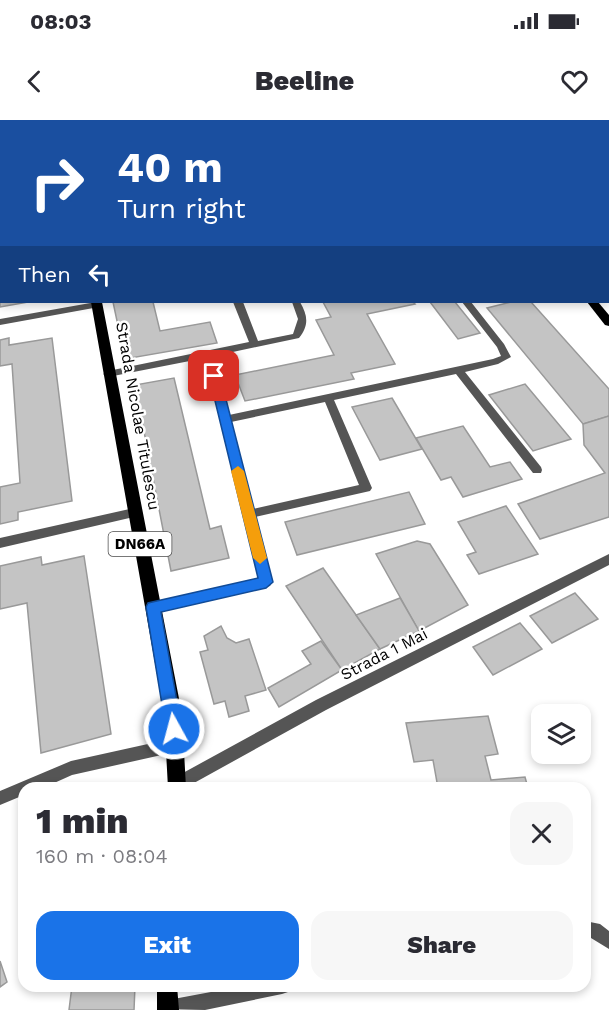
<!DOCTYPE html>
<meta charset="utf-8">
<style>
:root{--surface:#fff;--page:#f7f7f7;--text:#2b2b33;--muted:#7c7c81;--accent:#1a73e8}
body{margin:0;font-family:"Work Sans",sans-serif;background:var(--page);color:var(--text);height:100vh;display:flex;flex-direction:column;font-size:22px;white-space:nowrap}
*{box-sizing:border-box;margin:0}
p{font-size:20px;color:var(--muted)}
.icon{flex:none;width:33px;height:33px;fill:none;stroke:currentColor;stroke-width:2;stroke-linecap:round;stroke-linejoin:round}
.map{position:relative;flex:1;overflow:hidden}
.panel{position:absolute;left:18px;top:662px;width:573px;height:210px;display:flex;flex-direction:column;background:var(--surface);border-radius:18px;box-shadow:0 3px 9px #0003}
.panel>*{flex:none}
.guide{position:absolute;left:0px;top:0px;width:609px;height:183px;box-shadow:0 3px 9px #0003;background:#1a4fa0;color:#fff;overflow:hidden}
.buttons{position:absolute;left:531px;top:584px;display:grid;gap:12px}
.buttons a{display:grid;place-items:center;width:60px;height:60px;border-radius:12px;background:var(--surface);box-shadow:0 3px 9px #0003;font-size:30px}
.pin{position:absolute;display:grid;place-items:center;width:51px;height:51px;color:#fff;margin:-26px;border-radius:12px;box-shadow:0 3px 9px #0006}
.me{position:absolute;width:66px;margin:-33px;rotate:353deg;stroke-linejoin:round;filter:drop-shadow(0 0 4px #0008)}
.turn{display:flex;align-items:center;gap:21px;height:126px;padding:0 18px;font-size:27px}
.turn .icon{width:78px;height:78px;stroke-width:2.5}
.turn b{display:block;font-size:42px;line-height:51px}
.then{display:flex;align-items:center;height:57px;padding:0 18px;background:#0003;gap:12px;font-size:22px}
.round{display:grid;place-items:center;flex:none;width:63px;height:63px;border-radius:18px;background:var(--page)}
.head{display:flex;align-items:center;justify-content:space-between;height:102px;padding:0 18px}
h1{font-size:36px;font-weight:800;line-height:45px}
.button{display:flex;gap:12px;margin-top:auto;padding:12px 18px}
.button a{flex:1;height:69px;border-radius:18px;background:var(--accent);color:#fff;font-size:24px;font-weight:800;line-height:69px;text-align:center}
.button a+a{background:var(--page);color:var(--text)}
.status{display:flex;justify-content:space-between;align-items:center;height:42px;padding:0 30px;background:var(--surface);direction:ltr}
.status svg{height:16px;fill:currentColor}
header{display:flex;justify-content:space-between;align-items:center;height:78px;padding:0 18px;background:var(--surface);font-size:27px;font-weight:800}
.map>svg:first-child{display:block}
.building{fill:#c4c4c4;stroke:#999;stroke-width:1.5}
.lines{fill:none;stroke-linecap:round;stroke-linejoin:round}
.lane{fill:#555;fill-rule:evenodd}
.street{fill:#555;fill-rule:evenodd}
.primary{fill:#000;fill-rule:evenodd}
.route{fill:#1a73e8;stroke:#114b97;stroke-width:1.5}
.slow{fill:#f59e0b}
.labels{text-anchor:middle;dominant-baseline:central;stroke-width:5;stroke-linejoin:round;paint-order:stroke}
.shield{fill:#fff;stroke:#4c4c4c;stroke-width:1.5}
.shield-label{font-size:15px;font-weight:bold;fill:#000}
.street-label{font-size:16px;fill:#000;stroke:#fff}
</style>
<div class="status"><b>08:03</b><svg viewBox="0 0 49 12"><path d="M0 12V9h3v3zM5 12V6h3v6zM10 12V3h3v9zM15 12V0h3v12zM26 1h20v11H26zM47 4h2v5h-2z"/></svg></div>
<header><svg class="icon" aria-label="back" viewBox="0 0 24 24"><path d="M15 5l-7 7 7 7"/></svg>Beeline<svg class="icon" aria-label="heart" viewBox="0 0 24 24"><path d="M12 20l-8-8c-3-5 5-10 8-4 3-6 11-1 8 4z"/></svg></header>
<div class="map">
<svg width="609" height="890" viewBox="0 0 609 890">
<rect width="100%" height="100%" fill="#fff"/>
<g class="building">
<polygon points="2,53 2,166 0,156"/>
<polygon points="0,168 2,182 28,182 0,187"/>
<polygon points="113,182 153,182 160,211 210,202 217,223 125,239"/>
<polygon points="323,182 413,182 415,184 367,194 395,244 351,253 354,259 245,281 235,255 334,235 316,200 331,197"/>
<polygon points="430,182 455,182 480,213 458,219"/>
<polygon points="511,182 531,182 609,269 609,296 583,304 487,188"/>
<polygon points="9,218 9,225 52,218 72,381 18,392 18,400 0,404 0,367 20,363 12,244 0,246 0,220"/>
<polygon points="174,258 210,409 221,406 229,438 171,451 135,265"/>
<polygon points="525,264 571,319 533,331 489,275"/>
<polygon points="392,278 422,329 380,340 352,287"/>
<polygon points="609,296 609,397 540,419 518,384 605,353 584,325 583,304"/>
<polygon points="463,306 490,347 510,342 522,359 463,377 451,357 441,360 416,318"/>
<polygon points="409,372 425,404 297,435 285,402"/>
<polygon points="506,386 538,434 479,454 467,435 476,432 458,402"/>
<polygon points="417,421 430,424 468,485 419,511 376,434"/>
<polygon points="84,436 111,614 41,633 27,483 0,489 0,446 41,437 42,445"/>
<polygon points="323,448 380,529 342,550 286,466"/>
<polygon points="575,473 598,499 552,523 530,496"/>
<polygon points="400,478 419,511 380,529 356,495"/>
<polygon points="520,503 542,529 493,555 473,527"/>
<polygon points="221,506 227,518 236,523 249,519 266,570 245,576 249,591 229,597 225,581 214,584 200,532 208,530 204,516"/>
<polygon points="321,521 342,550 279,587 268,568 311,544 302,531"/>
<polygon points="488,596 498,634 485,636 491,660 525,657 528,668 438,668 433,640 414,642 406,603"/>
<polygon points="0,841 7,862 0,867"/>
<polygon points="72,866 135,866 134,890 69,890"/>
</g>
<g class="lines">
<g class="lane">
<rect x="104" y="0" width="6" height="2"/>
<polygon points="145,0 151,0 152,2 146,2"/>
</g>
<g class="street">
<polygon points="318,0 331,2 315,2"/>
<polygon points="521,0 528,0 529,2 522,2"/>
<polygon points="603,0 609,0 609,5 608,2"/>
<rect x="0" y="39" width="2" height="4"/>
<rect x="608" y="73" width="1" height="5"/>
<polygon points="96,182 101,185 99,187 0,205 0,199"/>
<path d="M233,182H243L258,221L293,214L298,199L292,182H300C308,196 309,205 299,218L214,236L229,295L493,239L501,236L497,227L462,182H471L504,224L511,237L498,244L465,252L541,347L542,350L541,353H533L456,254L334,280L372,368L370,371L255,397L272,462L270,466L153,492L149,491L147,487L149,483L153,482L259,458L205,238L108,257L103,254L108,251L249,222ZM325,282L359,365L253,389L231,302Z"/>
<polygon points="134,388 140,393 138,396 0,428 0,418"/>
<polygon points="609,434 609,445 326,590 185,668 171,668 170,664 172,659 316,580"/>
<polygon points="175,618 180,620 182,625 180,630 175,632 72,655 43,668 24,668 24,675 0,685 0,671 71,641"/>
<polygon points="585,801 600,804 609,811 609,829 591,818 585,817"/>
<polygon points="243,866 290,866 288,872 282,874 205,890 159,889 162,883 168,880"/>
</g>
<g class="primary">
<rect x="58" y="0" width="8" height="2"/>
<polygon points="419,0 428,0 429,2 420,2"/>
<polygon points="434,0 442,0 443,2 434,2"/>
<polygon points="608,174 609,174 609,182 605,182 608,182"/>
<polygon points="91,182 102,182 182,594 186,668 168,668 164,594"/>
<polygon points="587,182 598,182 609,195 609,206 605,205"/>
<polygon points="157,866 177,866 179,890 157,890"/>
</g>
</g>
<polygon class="route" points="214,253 220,256 273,462 266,468 161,492 182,609 179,615 174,617 168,615 166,609 146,487 148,483 258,458 209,256"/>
<polygon class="slow" points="238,346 244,351 267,438 260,444 253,438 231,351"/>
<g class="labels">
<rect class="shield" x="108.5" y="412" width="63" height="24" rx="4.5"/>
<g class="shield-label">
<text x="140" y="424">DN66A</text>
</g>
<g class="street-label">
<text transform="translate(138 296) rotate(80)">Strada Nicolae Titulescu</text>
<text transform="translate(384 534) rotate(-27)">Strada 1 Mai</text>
</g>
</g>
</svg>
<div class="buttons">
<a><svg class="icon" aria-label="layers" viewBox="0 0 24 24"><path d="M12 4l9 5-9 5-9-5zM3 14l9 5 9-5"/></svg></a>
</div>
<div class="pin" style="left:214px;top:256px;background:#d93025"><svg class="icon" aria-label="arrive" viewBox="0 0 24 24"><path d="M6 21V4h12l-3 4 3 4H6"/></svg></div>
<svg class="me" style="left:174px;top:609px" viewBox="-20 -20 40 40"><circle r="17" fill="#1a73e8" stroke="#fff" stroke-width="3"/><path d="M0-11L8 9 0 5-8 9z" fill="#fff"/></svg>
<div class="guide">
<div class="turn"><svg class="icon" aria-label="right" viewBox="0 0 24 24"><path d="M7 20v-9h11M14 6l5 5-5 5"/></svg><div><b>40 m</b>Turn right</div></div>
<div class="then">Then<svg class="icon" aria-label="left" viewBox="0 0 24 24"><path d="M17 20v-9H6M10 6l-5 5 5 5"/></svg></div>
</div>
<section class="panel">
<div class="head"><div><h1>1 min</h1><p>160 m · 08:04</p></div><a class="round"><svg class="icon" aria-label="close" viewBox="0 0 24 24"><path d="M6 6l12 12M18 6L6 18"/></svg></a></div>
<div class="button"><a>Exit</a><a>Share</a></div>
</section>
</div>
